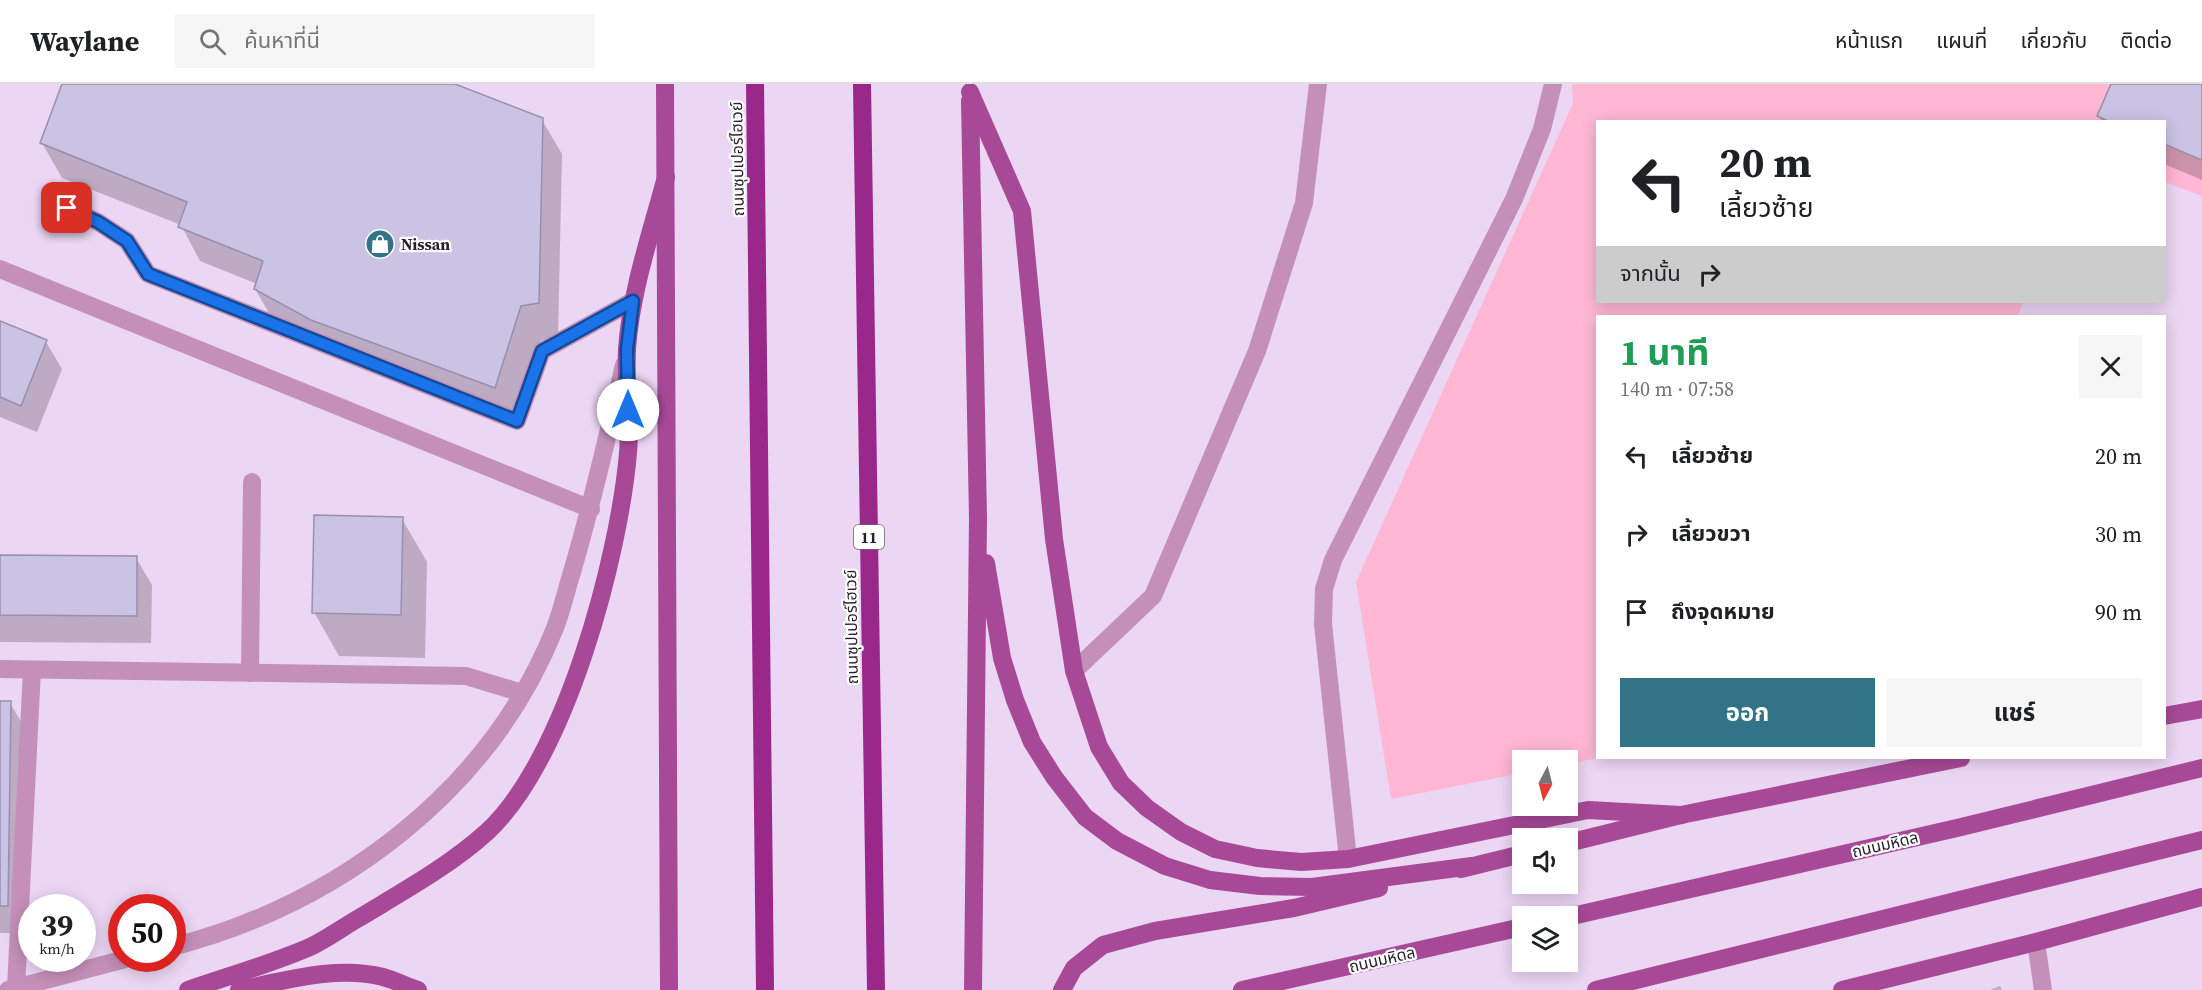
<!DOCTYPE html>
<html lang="th">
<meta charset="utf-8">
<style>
:root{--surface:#fff;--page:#f6f6f6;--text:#202124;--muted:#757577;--line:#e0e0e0;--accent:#337387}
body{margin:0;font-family:"Source Serif 4","Noto Sans Thai",serif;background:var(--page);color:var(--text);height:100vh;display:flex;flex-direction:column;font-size:22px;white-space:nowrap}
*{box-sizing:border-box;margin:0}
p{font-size:20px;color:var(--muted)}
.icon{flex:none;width:33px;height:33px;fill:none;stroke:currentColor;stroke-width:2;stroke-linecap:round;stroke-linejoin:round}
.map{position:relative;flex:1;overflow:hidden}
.sheet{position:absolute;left:1596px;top:231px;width:570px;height:444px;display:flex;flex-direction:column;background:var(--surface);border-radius:0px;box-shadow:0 3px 15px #0003}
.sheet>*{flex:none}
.banner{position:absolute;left:1596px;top:36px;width:570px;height:183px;border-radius:0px;box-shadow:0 3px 15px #0003;background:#fff;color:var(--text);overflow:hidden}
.needle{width:39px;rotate:187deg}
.tools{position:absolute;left:1512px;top:666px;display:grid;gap:12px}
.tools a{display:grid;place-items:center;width:66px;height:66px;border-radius:0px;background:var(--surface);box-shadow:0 3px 15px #0003;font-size:30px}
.speed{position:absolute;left:18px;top:810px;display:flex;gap:12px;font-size:30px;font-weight:700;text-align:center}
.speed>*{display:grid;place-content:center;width:78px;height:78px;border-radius:50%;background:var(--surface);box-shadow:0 3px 15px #0003;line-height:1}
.speed small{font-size:15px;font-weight:400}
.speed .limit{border:9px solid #d22;background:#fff;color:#111}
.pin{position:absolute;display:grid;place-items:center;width:51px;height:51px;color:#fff;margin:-26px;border-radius:12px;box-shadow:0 3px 9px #0006}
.me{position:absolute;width:66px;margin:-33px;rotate:0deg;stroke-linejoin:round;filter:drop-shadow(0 0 4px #0008)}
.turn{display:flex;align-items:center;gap:21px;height:126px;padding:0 24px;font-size:27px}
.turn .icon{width:78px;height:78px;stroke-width:2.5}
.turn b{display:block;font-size:42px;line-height:51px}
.then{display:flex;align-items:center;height:57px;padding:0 24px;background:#0003;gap:12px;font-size:22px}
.round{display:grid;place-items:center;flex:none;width:63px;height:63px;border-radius:0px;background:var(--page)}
.summary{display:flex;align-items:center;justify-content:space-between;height:102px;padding:0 24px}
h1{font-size:36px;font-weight:700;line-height:45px;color:#1e9e55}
.action{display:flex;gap:12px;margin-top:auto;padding:12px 24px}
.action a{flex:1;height:69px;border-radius:0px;background:var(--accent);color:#fff;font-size:24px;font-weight:700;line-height:69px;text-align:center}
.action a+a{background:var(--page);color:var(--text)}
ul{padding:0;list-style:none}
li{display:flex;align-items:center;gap:18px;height:78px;padding:0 24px}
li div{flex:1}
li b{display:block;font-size:22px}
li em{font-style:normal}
header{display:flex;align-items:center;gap:36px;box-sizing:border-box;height:84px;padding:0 30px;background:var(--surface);border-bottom:2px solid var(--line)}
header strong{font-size:28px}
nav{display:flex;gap:33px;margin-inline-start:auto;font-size:21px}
.search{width:420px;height:54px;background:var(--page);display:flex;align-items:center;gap:15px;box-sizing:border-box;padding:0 21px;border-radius:0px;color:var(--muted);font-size:22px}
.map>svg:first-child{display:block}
.green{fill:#ffb7d4}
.shadow{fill:#0003}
.building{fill:#cbc3e4;stroke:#978fad;stroke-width:1.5}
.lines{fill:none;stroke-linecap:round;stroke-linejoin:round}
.minor{stroke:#c490b9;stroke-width:18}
.major{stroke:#a74997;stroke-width:18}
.highway{stroke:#9a288a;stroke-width:18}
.route-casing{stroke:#114b97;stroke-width:15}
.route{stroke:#1a73e8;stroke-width:10}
.labels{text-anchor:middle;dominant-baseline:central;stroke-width:4.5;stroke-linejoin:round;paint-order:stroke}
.shield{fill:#fff;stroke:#68626a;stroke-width:1.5}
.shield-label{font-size:15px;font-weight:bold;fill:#271f2a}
.street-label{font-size:16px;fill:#271f2a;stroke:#fff}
.poi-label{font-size:16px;font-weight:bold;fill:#271f2a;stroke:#fff;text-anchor:start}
</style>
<header>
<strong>Waylane</strong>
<div class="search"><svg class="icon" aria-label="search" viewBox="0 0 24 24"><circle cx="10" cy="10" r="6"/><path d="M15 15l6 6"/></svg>ค้นหาที่นี่</div>
<nav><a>หน้าแรก</a><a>แผนที่</a><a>เกี่ยวกับ</a><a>ติดต่อ</a></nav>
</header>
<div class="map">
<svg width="2202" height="906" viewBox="0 0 2202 906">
<rect width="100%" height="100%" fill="#ebd6f4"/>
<polygon class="green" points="1572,0 2202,0 2202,112 2165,98 2164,38 1598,38 1598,218 2023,218 2018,232 1598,232 1598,674 1568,680 1568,676 1522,676 1522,689 1391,715 1356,498 1573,19"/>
<g class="shadow">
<polygon points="63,0 451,0 542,36 562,70 558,253 541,256 515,337 275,239 255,205 257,200 200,177 181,141 62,94 42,59"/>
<polygon points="2113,0 2202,0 2202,96 2164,80 2164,38 2102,38 2099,32"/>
<polygon points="0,239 46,258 62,285 37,348 0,333"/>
<polygon points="402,435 427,478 425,574 339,572 314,528"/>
<polygon points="0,472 136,474 152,501 151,559 0,558"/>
<polygon points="0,619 10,619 26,646 23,849 0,849"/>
<polygon points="2000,902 2002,906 1990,906"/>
</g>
<g class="building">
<polygon points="62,0 455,0 543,34 539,219 521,222 495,304 311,236 254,205 263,177 178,143 187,118 40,59"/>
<polygon points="2111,0 2202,0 2202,76 2164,60 2164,38 2110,38 2097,32"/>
<polygon points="0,237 47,256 21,322 0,313"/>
<polygon points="314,431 403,433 401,531 312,529"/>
<polygon points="0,471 137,472 137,532 0,531"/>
<polygon points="0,617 11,617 8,822 0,822"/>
</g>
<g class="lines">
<g class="minor">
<polyline points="51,117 98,138 127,157 148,190 517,337 542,267 633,217"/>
<polyline points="0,185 591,425"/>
<polyline points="0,585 466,592 522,609"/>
<polyline points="1074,587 1153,512 1257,267 1304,119 1318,0"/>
<polyline points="250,589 252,398"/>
<polyline points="1348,775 1323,540 1324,505 1333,476 1514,115 1542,45 1553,0"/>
<polyline points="2036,858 2043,906"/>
<path d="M172,863C339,820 490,707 555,544C562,526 566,507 572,488C592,420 608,351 624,281"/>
<polyline points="16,904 32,586"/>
<polyline points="8,906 129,874"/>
</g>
<g class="major">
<polyline points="665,0 669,906"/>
<polyline points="970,8 1022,127 1054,455 1074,587 1099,663 1121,699 1147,724 1181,748 1215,765 1257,774 1301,778 1348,775 1588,726 1681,731"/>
<polyline points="970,17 978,434 973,906"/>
<polyline points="986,479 1002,574 1015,616 1032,658 1054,693 1085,733 1117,757 1165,782 1210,796 1260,802 1312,803 1472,782"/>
<polyline points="2164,632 2202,625"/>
<polyline points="1568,759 1681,731 1961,674"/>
<polyline points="1461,785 1522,770"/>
<polyline points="1568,833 1957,744 2202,684"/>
<path d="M188,906C228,892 271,880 310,863C327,855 343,843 359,834C402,808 451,781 488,747C566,674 619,473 628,369C631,334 625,299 627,265C631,207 651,149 666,93"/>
<path d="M239,906C284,897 337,881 383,893C394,896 406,902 418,906"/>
<polyline points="1062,906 1074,884 1103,861 1155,847 1294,824 1379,804"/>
<polyline points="1242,906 1522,843"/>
<polyline points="1596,906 2202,756"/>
<polyline points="1842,906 2036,858 2202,813"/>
</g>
<g class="highway">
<polyline points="755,0 765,906"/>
<polyline points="862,0 876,906"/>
</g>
</g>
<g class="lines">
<g class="route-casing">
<polyline id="route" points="67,124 98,138 127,157 148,190 517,337 542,267 633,217 627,265 628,326"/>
</g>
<use href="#route" class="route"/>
</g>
<defs>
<g id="shop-disc" transform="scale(1.5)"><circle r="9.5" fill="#337387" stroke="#fff"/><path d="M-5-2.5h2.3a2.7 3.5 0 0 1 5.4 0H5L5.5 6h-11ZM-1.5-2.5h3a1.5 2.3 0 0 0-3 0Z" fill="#fff"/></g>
</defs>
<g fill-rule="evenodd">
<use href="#shop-disc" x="380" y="160"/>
</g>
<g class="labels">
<rect class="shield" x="854" y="441" width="30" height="24" rx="4.5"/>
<g class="shield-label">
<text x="869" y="453">11</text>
</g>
<g class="street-label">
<text transform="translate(737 75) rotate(-91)">ถนนซุปเปอร์ไฮเวย์</text>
<text transform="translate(851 543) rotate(-91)">ถนนซุปเปอร์ไฮเวย์</text>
<text transform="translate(1885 760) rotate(-13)">ถนนมหิดล</text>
<text transform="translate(1382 875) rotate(-13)">ถนนมหิดล</text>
</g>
<g class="poi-label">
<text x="401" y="160">Nissan</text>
</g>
</g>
</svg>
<div class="tools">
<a><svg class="needle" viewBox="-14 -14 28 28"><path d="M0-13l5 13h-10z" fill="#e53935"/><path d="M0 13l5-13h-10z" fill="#757577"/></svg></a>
<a><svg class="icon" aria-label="sound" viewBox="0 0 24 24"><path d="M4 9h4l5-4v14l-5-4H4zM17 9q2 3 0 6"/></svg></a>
<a><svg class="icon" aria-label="layers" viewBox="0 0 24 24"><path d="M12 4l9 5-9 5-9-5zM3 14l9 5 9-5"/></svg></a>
</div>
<div class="speed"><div>39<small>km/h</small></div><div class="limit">50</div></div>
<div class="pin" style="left:67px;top:124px;background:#d93025"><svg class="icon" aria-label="arrive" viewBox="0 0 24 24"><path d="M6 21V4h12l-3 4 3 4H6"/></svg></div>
<svg class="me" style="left:628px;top:326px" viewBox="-20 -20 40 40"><circle r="19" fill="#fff"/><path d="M0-13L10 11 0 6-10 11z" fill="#1a73e8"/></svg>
<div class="banner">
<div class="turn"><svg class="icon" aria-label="left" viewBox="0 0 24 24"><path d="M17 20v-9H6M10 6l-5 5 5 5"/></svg><div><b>20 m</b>เลี้ยวซ้าย</div></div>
<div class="then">จากนั้น<svg class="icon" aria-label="right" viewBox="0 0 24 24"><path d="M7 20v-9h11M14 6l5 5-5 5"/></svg></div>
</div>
<section class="sheet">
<div class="summary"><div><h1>1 นาที</h1><p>140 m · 07:58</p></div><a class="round"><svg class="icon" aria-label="close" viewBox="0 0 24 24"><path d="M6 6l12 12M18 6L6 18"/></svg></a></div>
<ul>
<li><svg class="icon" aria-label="left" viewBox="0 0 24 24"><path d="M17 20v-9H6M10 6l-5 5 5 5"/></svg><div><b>เลี้ยวซ้าย</b></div><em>20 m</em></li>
<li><svg class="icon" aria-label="right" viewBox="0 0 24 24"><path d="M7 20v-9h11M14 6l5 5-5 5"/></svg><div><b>เลี้ยวขวา</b></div><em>30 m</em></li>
<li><svg class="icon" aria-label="arrive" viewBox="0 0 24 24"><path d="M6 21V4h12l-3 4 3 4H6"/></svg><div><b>ถึงจุดหมาย</b></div><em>90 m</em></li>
</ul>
<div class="action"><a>ออก</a><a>แชร์</a></div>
</section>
</div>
